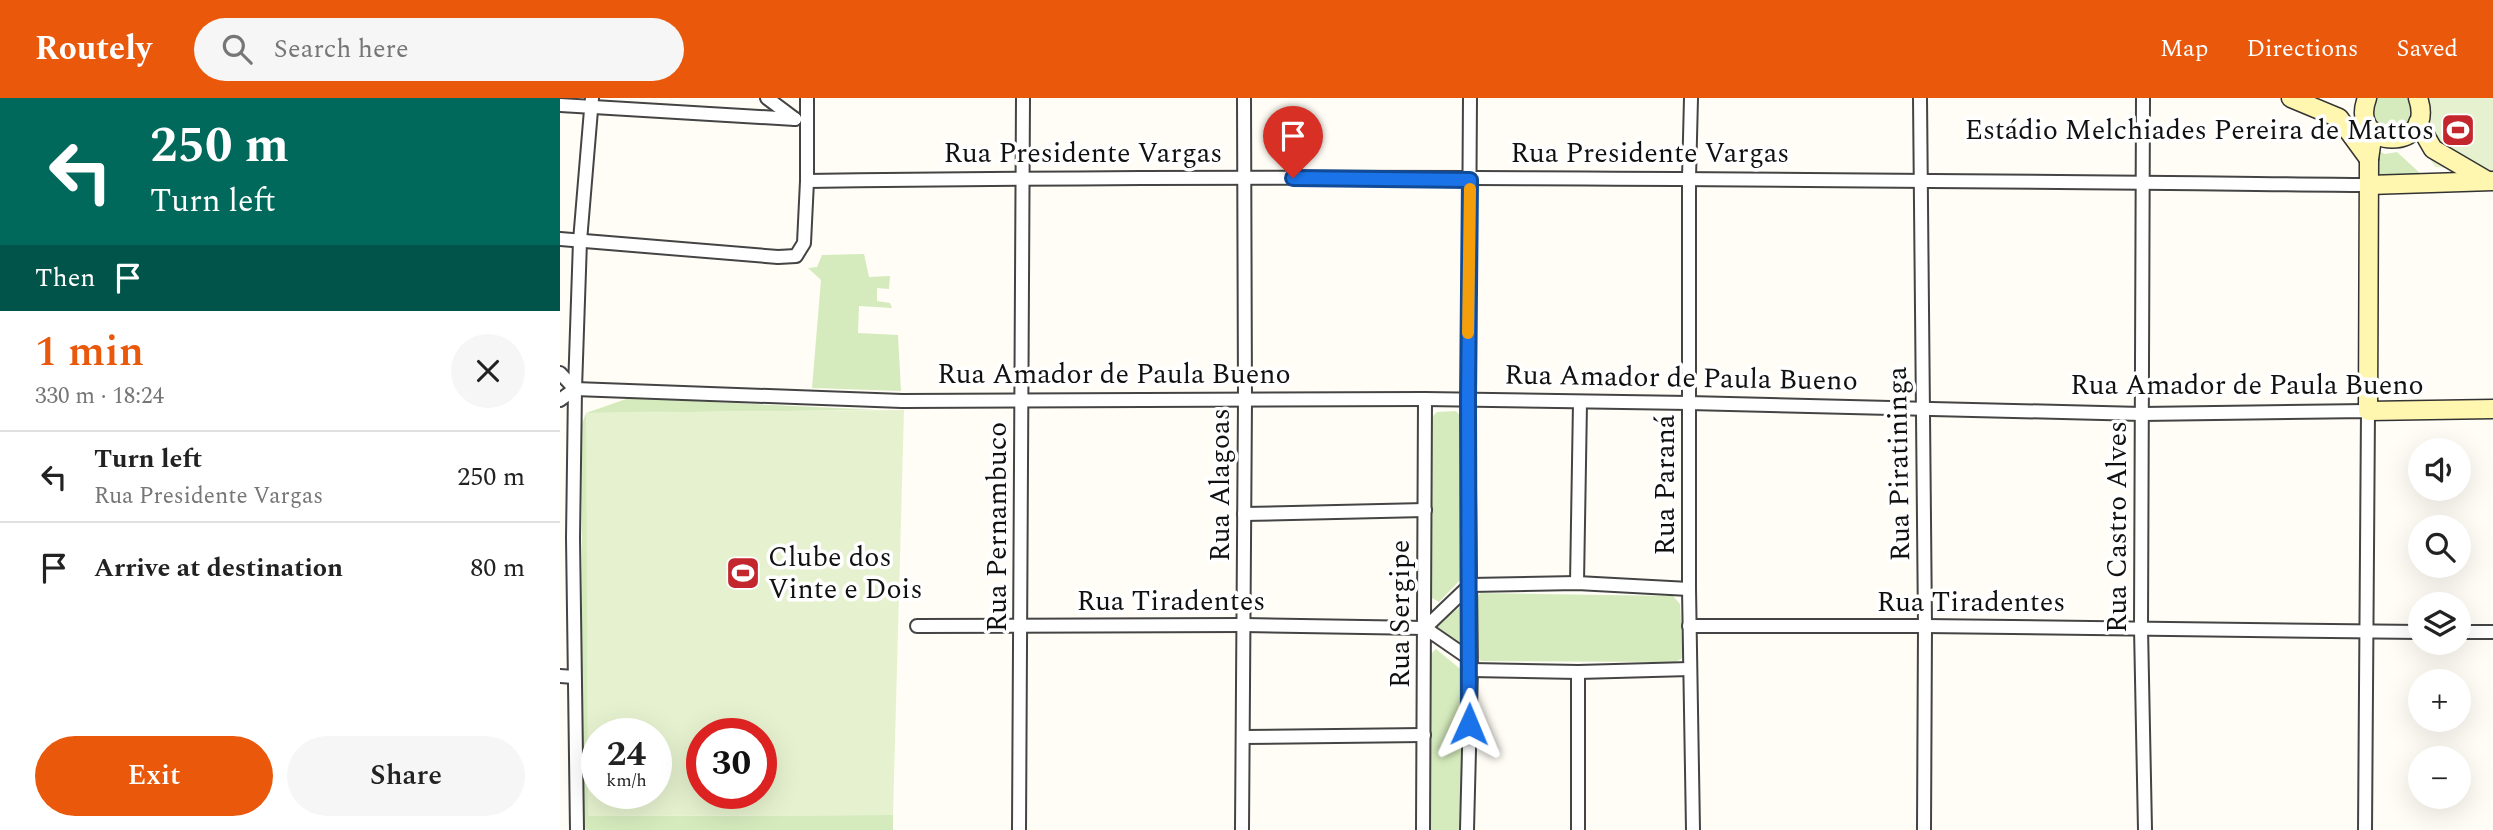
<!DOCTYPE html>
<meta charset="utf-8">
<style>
:root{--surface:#fff;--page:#f6f6f6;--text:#222;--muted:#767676;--line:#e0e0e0;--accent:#ea580c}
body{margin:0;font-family:Spectral,serif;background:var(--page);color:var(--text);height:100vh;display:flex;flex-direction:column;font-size:26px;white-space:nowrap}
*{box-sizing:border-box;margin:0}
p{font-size:23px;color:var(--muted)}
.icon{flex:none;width:38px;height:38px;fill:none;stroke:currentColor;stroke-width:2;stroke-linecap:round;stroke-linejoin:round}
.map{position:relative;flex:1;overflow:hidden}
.drawer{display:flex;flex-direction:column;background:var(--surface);width:560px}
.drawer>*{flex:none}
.top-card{background:#00695c;color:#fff;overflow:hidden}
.buttons{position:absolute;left:1848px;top:340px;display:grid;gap:14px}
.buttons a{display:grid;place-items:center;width:63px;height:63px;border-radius:50%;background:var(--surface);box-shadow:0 7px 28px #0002;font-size:35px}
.speed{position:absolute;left:21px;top:620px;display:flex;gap:14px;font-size:35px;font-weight:700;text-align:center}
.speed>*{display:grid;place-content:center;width:91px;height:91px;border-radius:50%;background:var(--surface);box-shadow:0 7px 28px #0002;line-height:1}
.speed small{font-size:18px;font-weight:400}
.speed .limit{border:10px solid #d22;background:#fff;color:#111}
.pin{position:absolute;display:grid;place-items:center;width:60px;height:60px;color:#fff;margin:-72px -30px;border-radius:50% 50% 50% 0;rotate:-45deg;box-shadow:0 0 7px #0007}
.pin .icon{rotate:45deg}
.me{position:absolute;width:77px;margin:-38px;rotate:1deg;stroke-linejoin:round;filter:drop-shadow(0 0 5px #0008)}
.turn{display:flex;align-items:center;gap:24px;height:147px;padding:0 35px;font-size:32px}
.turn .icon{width:91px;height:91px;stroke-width:2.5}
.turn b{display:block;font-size:49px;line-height:60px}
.then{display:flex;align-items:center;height:66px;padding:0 35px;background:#0003;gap:14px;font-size:26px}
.round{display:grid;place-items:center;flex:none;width:74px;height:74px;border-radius:37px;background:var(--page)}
.summary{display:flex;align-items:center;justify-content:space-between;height:119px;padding:0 35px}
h1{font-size:42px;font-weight:600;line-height:52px;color:var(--accent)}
.primary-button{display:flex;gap:14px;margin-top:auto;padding:14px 35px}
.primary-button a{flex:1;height:80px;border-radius:42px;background:var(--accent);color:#fff;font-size:28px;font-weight:600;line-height:80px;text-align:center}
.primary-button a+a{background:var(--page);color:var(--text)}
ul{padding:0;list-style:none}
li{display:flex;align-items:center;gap:21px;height:91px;padding:0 35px;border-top:2px solid var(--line)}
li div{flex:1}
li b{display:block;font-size:26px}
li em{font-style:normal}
header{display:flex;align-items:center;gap:42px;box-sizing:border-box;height:98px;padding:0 35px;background:var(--accent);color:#fff}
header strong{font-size:33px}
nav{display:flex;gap:38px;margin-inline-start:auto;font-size:24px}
.search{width:490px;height:63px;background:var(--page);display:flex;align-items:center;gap:18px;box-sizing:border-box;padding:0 24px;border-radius:38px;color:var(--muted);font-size:26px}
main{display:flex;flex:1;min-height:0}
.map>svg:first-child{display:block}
.green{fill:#d5ebbd}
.pitch{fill:#e6f2cf;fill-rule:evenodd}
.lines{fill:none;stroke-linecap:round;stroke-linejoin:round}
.street-casing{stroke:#444;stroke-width:16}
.secondary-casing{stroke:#333;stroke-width:21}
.street{stroke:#fff;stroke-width:12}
.secondary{stroke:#fff6b0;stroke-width:18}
.route-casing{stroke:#114b97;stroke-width:18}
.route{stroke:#1a73e8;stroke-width:12}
.slow{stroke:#f59e0b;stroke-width:12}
.labels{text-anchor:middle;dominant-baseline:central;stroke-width:7;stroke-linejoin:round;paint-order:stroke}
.poi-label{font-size:28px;fill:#111;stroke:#fff;text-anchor:end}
.street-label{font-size:28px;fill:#111;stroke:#fff}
</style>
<header>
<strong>Routely</strong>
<div class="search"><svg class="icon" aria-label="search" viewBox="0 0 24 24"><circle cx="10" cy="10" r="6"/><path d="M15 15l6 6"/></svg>Search here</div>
<nav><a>Map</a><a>Directions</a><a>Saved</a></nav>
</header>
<main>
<section class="drawer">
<div class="top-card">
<div class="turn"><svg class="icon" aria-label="left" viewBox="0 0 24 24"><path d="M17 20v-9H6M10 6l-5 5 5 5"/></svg><div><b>250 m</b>Turn left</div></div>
<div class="then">Then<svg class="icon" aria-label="arrive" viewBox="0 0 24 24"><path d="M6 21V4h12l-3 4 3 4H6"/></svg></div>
</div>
<div class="summary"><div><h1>1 min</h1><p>330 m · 18:24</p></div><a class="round"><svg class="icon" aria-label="close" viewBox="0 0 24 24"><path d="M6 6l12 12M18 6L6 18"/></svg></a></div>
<ul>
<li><svg class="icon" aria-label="left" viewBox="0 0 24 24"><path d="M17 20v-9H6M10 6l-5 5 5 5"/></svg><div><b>Turn left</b><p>Rua Presidente Vargas</p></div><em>250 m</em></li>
<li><svg class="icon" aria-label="arrive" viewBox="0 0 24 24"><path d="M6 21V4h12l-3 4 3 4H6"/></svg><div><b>Arrive at destination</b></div><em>80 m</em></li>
</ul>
<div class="primary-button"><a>Exit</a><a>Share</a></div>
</section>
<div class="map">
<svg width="1933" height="732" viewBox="0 0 1933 732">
<rect width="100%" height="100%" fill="#fffdf5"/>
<g class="green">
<path d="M1816,0H1850L1854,19L1841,34L1821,31C1813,21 1809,12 1816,0Z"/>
<polygon points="1818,53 1825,56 1837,54 1862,77 1819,78"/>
<polygon points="304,156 309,179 330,178 329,191 317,190 317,203 330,205 332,210 299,208 298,235 338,237 341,293 252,290 261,182 248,170 257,169 262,157"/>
<polygon points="69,300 318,312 27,315 29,718 333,717 333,732 26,732 22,725 22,326 26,315"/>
<polygon points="896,313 902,320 905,477 879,504 872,500 870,321 877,314"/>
<polygon points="921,495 1113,498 1120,506 1123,560 1115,564 921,563 915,557 915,500"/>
<polygon points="900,509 905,509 906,545 903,548 876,528"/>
<polygon points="876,551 904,574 902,732 871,732 871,556"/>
</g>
<g class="pitch">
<path d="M1861,0H1933V74L1875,69C1861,48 1862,25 1861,0Z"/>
<path d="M344,312L333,717L28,718L26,315ZM37,635H96V695H37ZM142,635H201V695H142Z"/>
</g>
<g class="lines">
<g class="street-casing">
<g id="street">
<polyline points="207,0 235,21"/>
<polyline points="1131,0 1129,80 1129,491 1133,732"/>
<polyline points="1360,0 1365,528 1364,732"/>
<polyline points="1583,0 1581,530 1585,732"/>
<polyline points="0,7 235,21"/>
<path d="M247,83C768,76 1288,82 1809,87"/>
<polyline points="0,141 218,159 236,158 244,145 247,83 247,0"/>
<polyline points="0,275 15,291"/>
<polyline points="0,302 15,291 342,303 865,301 1129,305 1582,316 1808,313 1805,732"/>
<polyline points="684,416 865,412"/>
<polyline points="1017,485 1020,305"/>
<polyline points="357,528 684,527 865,530 910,561"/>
<polyline points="1129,528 1365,528 1860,534"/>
<polyline points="865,530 910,487 1017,485 1129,491"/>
<polyline points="1899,534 1933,534"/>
<polyline points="911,572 1018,574 1130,571"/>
<polyline points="0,578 14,579"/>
<polyline points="683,639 864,637"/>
<polyline points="17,732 13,440 15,291 20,143 32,0"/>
<polyline points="459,732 463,0"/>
<polyline points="682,732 685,302 684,0"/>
<polyline points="863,732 865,301"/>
<polyline points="907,732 911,572 908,302 910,0"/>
<polyline points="1018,732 1018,574"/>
</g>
</g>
<g class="secondary-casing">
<g id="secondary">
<polyline points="1731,0 1779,20 1809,61"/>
<path d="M1807,0C1787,53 1877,55 1858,0"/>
<polyline points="1858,25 1873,51 1926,82"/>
<polyline points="1813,34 1809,61 1808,313 1933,311"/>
<polyline points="1809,87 1933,83"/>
</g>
</g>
<use href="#street" class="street"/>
<use href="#secondary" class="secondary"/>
</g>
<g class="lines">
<g class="route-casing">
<polyline id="route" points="733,80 910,82 908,302 909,626"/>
</g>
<use href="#route" class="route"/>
<polyline class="slow" points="908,235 910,91"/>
</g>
<defs>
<g id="stadium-square" transform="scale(1.75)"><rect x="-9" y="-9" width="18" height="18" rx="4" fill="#c4262e" stroke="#fff"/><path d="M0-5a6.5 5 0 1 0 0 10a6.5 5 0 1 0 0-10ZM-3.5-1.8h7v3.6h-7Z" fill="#fff"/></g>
</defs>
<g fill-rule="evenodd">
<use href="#stadium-square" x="1898" y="32"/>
<use href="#stadium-square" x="183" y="475"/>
</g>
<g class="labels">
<g class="poi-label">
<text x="1874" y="32">Estádio Melchiades Pereira de Mattos</text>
<text x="208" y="459" text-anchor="start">Clube dos<tspan x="208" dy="32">Vinte e Dois</tspan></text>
</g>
<g class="street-label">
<text x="523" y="55">Rua Presidente Vargas</text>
<text x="1090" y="55">Rua Presidente Vargas</text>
<text x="554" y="276">Rua Amador de Paula Bueno</text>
<text transform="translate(1121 280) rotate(1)">Rua Amador de Paula Bueno</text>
<text x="1687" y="287">Rua Amador de Paula Bueno</text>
<text transform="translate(1339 366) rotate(-91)">Rua Piratininga</text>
<text transform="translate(660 387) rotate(-90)">Rua Alagoas</text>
<text transform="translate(1105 387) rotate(-90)">Rua Paraná</text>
<text transform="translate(437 429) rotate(-90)">Rua Pernambuco</text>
<text transform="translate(1557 429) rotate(-90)">Rua Castro Alves</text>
<text x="611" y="503">Rua Tiradentes</text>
<text x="1411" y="504">Rua Tiradentes</text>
<text transform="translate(840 516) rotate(-90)">Rua Sergipe</text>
</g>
</g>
</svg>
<div class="buttons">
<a><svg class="icon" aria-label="sound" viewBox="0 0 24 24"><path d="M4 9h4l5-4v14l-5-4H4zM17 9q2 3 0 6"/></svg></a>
<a><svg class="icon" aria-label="search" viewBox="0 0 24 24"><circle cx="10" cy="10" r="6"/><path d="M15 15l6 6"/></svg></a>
<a><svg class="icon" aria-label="layers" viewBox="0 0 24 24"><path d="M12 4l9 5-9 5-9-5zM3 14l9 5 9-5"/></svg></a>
<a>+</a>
<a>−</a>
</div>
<div class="speed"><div>24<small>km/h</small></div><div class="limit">30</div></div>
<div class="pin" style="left:733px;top:80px;background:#d93025"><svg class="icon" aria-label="arrive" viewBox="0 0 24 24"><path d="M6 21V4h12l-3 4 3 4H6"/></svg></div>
<svg class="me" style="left:909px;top:626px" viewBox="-20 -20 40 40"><path d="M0-17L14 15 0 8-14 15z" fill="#1a73e8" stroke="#fff" stroke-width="4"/></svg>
</div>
</main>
